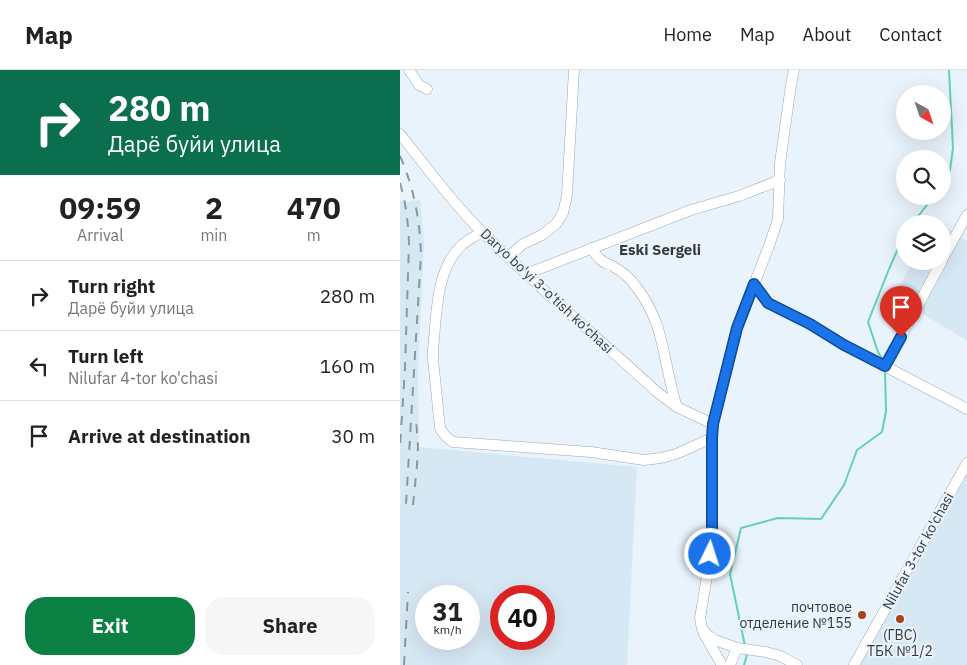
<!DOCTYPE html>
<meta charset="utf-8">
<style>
:root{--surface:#fff;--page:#f6f6f6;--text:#222;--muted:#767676;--line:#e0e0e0;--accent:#0b8043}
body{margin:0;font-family:"IBM Plex Sans",sans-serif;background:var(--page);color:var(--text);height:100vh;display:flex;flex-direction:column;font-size:19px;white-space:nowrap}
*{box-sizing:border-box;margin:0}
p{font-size:16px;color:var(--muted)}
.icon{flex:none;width:28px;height:28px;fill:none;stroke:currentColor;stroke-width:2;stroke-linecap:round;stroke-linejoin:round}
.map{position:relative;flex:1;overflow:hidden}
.side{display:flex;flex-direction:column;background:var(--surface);width:400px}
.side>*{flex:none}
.guide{background:#0b6e4f;color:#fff;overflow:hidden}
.needle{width:32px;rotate:140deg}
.tools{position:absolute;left:496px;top:15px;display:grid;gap:10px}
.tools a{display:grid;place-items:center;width:55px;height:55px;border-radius:50%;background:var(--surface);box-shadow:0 5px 20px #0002;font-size:25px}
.speed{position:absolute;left:15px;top:515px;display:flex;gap:10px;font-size:25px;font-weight:700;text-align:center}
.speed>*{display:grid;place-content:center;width:65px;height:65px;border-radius:50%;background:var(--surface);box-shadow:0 5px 20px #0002;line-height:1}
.speed small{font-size:12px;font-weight:400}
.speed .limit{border:8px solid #d22;background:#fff;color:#111}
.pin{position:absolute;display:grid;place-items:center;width:42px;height:42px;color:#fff;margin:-51px -21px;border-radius:50% 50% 50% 0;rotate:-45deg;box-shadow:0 0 5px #0007}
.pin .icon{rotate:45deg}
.me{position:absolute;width:55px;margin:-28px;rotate:4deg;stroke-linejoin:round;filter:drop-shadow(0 0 4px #0008)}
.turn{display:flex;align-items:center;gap:18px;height:105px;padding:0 25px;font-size:22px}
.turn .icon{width:65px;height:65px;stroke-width:2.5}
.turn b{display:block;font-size:35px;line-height:42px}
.eta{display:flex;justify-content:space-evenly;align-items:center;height:85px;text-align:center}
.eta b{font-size:30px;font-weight:700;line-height:35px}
.cta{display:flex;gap:10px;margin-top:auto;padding:10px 25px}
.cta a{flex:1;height:58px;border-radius:20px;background:var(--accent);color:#fff;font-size:20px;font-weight:700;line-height:58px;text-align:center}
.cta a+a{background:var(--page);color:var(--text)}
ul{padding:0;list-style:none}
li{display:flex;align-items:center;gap:15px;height:70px;padding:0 25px;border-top:1px solid var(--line)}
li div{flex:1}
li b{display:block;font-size:19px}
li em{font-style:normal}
header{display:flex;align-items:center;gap:30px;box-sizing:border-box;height:70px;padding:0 25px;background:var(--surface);border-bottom:1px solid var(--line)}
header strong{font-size:24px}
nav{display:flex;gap:28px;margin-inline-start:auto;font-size:18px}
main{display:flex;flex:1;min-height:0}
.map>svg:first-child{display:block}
.built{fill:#d7e8f5;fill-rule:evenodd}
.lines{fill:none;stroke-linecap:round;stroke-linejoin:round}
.stream{stroke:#63d1b7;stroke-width:2}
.minor-casing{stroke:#9da7af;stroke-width:11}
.minor{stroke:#fff;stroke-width:10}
.rail{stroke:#8f969c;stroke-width:2;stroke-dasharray:9 9;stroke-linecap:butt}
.route-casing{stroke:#114b97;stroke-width:12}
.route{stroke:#1a73e8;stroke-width:9}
.poi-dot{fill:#a94318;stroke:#e9f3fc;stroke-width:2}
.labels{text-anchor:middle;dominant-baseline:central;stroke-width:4;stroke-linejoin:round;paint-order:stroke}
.street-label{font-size:14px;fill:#35393c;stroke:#e9f3fc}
.poi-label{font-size:14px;fill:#35393c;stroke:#e9f3fc;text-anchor:end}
.neighbourhood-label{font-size:15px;font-weight:bold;fill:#35393c;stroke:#e9f3fc}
</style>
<header>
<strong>Map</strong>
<nav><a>Home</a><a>Map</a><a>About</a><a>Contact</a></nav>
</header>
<main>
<section class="side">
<div class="guide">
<div class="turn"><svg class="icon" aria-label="right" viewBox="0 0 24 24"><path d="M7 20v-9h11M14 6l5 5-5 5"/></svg><div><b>280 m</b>Дарё буйи улица</div></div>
</div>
<div class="eta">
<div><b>09:59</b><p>Arrival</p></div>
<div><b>2</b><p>min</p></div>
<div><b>470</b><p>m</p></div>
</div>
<ul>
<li><svg class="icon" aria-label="right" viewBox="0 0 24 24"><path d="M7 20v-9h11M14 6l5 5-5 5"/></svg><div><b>Turn right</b><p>Дарё буйи улица</p></div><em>280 m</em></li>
<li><svg class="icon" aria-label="left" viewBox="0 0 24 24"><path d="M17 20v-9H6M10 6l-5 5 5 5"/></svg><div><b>Turn left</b><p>Nilufar 4-tor ko'chasi</p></div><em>160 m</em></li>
<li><svg class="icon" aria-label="arrive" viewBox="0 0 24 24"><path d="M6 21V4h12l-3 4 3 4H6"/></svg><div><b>Arrive at destination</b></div><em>30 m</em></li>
</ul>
<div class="cta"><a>Exit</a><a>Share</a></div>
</section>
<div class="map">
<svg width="567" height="595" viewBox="0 0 567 595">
<rect width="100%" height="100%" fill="#e9f3fc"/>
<g class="built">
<path d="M0,130L1,132H5L20,130L24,172L18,302L19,377L237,397L227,595H0ZM26,526H69V569H26ZM101,526H144V569H101Z"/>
<polygon points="543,155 567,171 567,271 494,226 513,191 542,191"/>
<polygon points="567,405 567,595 460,595"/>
</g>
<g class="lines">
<g class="stream">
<polyline points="542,116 549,108 553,78 549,0"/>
<polyline points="512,154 534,126"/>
<polyline points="483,290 478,282 468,252 489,199 505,163"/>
<polyline points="345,576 330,504 341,458 378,448 421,449 444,415 457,380 482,362 486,341 485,301"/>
<polyline points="344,595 347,585 346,583"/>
</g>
<g class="minor-casing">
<g id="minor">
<polyline points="9,0 19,15 27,19"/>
<polyline points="394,0 391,15 380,93 378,149 369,176 337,258 313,354 312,368 312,468 308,500 300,548 302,559 309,566 315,570 337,578 366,582 380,586 397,595"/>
<path d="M0,64C27,98 53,133 83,163C139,218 199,269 257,322L277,337L313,354"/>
<path d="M82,162C76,166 68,169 62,175C35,200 37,245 33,279V289L40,358C43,364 47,368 53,372L191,382L244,390L261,388L276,384L312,368"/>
<path d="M191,178C194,182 197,187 201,190C205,194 210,194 214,197C223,202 231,209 237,218C266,255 263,295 277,337"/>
<polyline points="108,187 123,174 142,165 156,154 163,143 167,125 174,0"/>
<polyline points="542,190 567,145"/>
<polyline points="126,204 291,140 339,126 380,110"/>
<polyline points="354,214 368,233 410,254 444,275 567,339"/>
<polyline points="485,296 542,191"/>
<polyline points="304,564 322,595"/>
<polyline points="330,595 337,578"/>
<polyline points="454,595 567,393"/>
</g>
</g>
<use href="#minor" class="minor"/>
<g class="rail">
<path d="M0,86C14,118 20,150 21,185L6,434"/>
<path d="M0,113C6,133 8,152 9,173L5,298L0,377"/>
<polyline points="13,435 17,395 18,377 16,349"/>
<polyline points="4,595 8,522"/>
</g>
</g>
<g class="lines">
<g class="route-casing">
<polyline id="route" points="310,484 312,468 312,368 313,354 337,258 354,214 368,233 410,254 444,275 485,296 501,267"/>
</g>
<use href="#route" class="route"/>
</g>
<g class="poi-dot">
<circle cx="462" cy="545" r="5"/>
<circle cx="500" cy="549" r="5"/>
</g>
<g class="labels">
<g class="street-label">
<text transform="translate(147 221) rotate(43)">Daryo bo'yi 3-o'tish ko'chasi</text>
<text transform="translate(518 481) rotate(-61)">Nilufar 3-tor ko'chasi</text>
</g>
<g class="poi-label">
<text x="452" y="537">почтовое<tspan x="452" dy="16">отделение №155</tspan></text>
<text x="500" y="565" text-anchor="middle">(ГВС)<tspan x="500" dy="16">ТБК №1/2</tspan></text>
</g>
<g class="neighbourhood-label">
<text x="260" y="179">Eski Sergeli</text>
</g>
</g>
</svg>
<div class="tools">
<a><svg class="needle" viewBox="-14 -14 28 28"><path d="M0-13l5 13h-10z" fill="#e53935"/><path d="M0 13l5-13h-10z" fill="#767676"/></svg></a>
<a><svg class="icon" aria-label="search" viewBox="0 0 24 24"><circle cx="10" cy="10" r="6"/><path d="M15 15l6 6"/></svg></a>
<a><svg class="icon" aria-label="layers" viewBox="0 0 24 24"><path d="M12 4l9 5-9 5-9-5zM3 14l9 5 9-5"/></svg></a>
</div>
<div class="speed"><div>31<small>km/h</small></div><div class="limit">40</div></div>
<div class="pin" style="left:501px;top:267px;background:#d93025"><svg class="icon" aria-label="arrive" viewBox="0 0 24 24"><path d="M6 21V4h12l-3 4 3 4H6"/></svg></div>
<svg class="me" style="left:310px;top:484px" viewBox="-20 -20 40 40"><circle r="17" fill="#1a73e8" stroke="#fff" stroke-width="3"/><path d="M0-11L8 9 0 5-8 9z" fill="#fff"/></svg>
</div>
</main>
